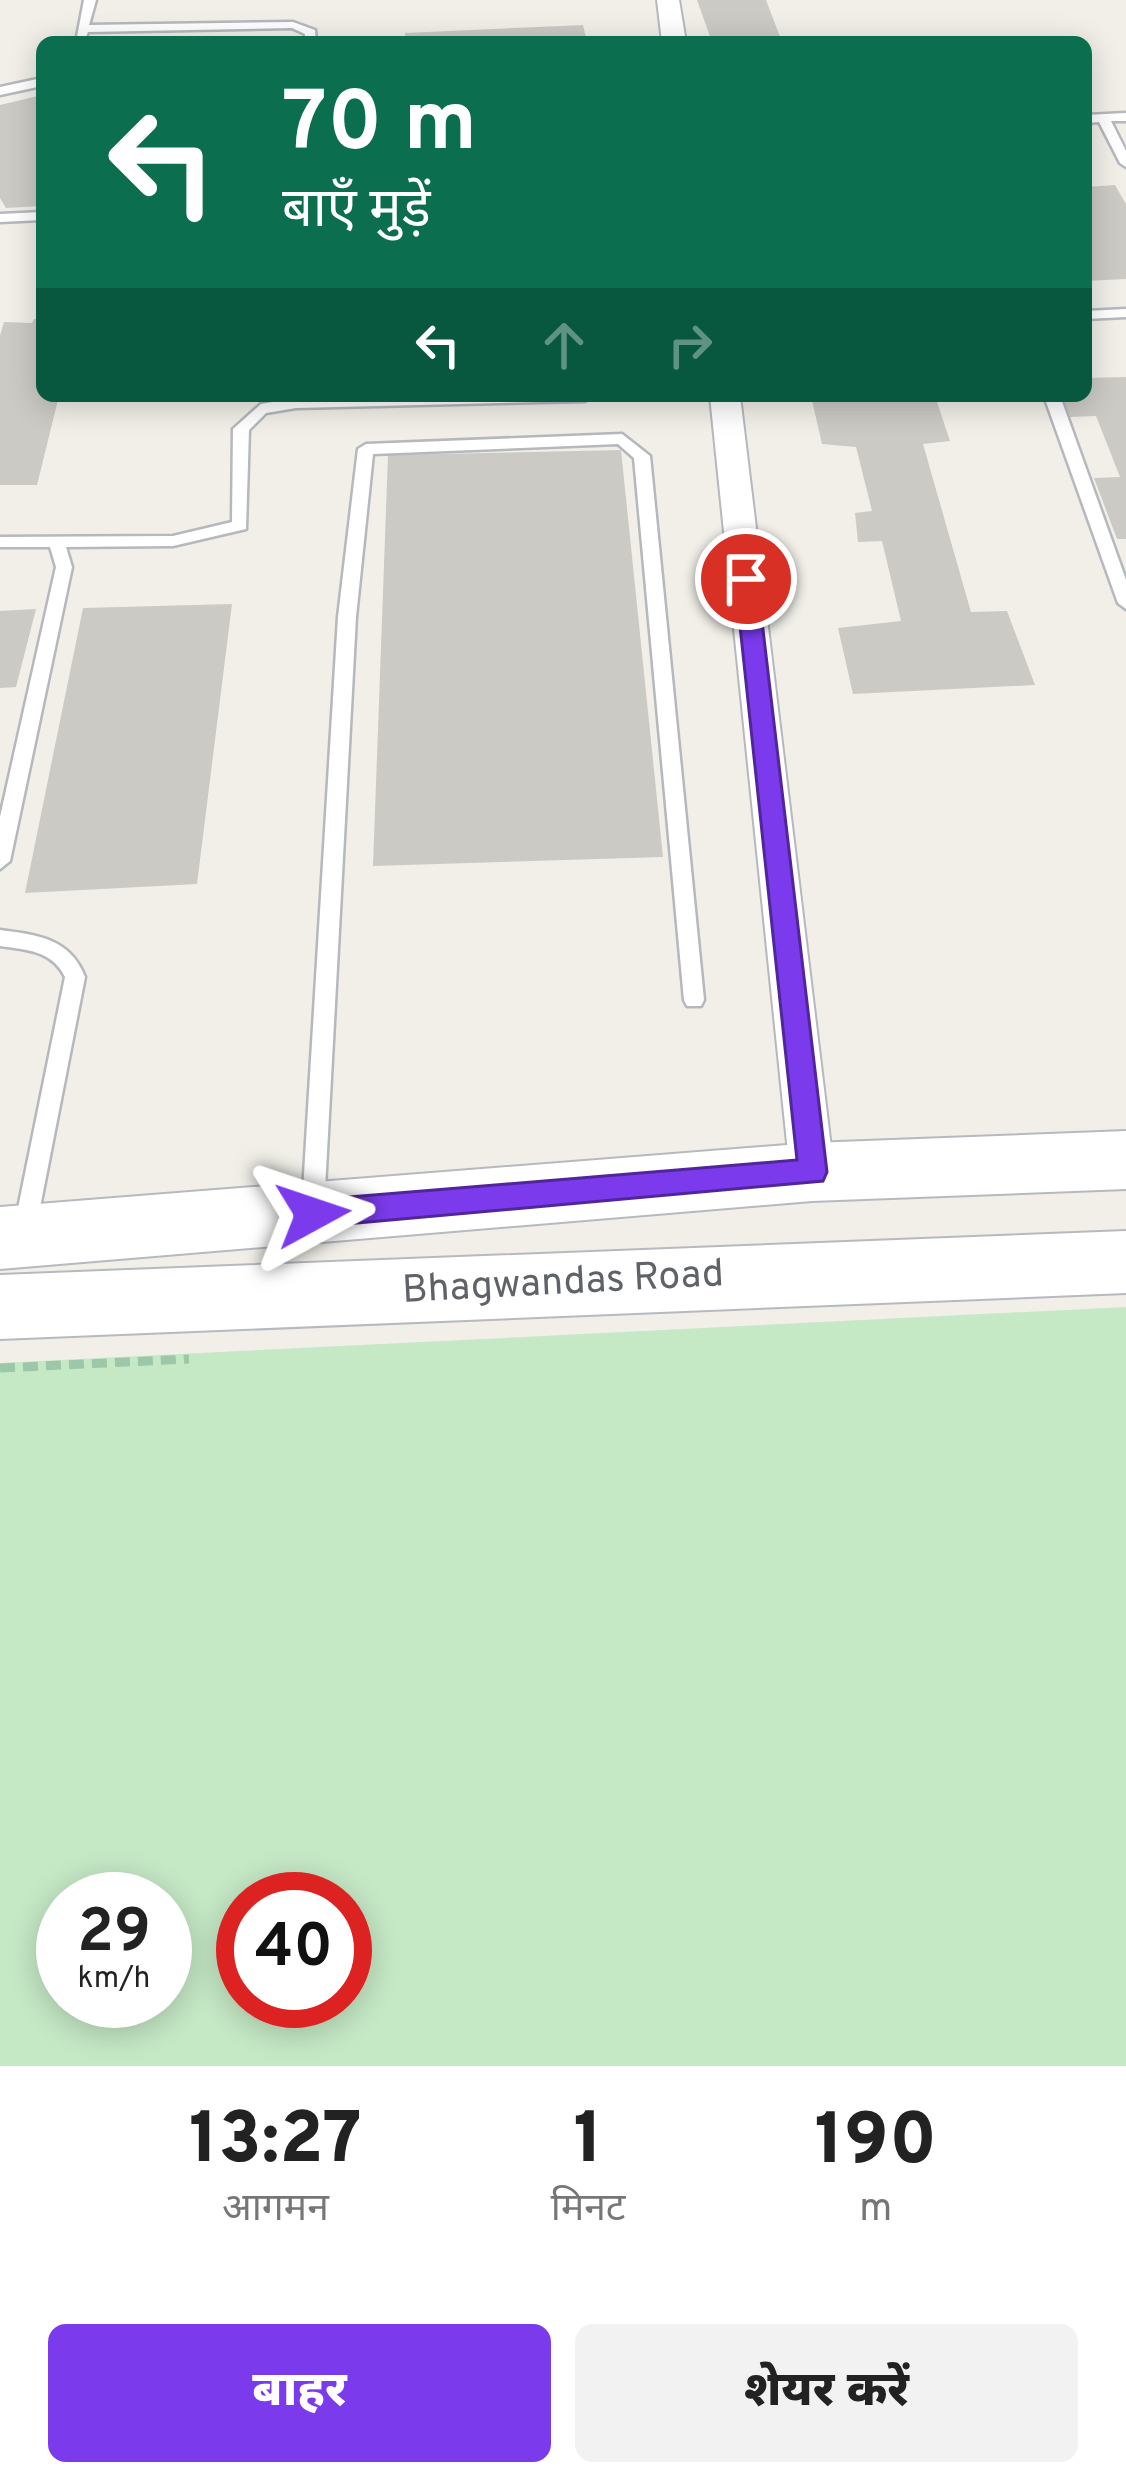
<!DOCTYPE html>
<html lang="hi">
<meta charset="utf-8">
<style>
:root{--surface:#fff;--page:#f2f2f2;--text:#222;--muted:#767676;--accent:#7c3aed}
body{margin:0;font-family:Overpass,"Noto Sans Devanagari",sans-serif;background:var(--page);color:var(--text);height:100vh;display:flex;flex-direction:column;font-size:45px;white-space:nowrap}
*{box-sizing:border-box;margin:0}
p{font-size:39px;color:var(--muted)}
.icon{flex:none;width:66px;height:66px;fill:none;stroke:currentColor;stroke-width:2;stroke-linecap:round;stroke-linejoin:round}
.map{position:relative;height:2066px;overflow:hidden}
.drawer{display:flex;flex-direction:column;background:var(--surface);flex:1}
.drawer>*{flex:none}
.banner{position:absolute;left:36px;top:36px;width:1056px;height:366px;border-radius:18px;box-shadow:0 6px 30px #0003;background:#0b6e4f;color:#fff;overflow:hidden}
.speed{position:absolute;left:36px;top:1872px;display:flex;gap:24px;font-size:60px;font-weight:700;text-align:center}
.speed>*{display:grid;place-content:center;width:156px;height:156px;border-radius:50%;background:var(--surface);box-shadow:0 6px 30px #0003;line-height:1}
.speed small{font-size:30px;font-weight:400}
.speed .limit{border:18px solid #d22;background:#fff;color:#111}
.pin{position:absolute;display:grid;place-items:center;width:102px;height:102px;color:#fff;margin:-51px;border:6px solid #fff;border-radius:50%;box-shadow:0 3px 12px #0007}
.me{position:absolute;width:132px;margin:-66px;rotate:85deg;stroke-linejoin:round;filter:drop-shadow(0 0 9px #0008)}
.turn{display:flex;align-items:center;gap:42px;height:252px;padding:0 48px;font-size:54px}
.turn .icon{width:156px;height:156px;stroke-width:2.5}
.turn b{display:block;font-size:84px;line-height:102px}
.lanes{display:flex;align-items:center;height:114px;padding:0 48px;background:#0003;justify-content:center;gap:60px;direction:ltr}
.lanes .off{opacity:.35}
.eta{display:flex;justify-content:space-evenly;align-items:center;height:204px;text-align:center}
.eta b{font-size:72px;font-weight:800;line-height:84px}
.cta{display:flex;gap:24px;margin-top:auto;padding:24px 48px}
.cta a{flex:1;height:138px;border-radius:18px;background:var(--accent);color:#fff;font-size:48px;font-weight:800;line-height:138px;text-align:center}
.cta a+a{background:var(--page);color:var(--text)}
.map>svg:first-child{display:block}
.green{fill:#c5e8c5;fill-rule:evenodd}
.building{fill:#cccac5}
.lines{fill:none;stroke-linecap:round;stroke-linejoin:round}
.lane-casing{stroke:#b5b8bc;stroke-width:5}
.street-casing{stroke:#b5b8bc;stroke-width:4}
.secondary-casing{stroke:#b6babf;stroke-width:4}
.path{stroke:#9cc7a9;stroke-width:9;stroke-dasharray:15 8;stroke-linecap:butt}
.lane{fill:#fff;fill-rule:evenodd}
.street{fill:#fff;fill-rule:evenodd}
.secondary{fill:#fff;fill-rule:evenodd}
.route{fill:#7c3aed;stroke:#51269a;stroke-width:3}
.labels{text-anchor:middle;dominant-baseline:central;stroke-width:9;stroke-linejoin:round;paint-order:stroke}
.street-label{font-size:39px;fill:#5f6368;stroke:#fff}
</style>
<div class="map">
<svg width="1126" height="2066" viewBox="0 0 1126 2066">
<rect width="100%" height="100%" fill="#f1efe8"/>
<path class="green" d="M1126,1307V2066H0V1363ZM63,1899H165V2001H63ZM243,1899H345V2001H243Z"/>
<g class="building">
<polygon points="697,0 766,0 782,42 712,42"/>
<polygon points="583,25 587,42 405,42 405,33"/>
<polygon points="42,95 42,206 6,208 0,198 0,105"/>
<polygon points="1115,185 1126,204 1126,279 1086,281 1086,187"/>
<polygon points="34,319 42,319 42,396 59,396 37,485 0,485 0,336 4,322 32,323"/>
<polygon points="1126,377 1126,539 1117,539 1094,478 1120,477 1096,416 1070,417 1062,396 1086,396 1086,378"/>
<polygon points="811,396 935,396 950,441 923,444 971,612 1007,611 1035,685 853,694 838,628 901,621 882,541 858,542 855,513 872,511 856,447 822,444"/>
<polygon points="621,450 663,857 373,866 388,455"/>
<polygon points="232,604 197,884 25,893 83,608"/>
<polygon points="36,609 16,687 0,688 0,611"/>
</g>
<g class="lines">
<g class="lane-casing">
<g id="lane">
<polygon points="84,0 96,0 89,25 293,22 315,30 316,42 304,42 305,34 292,28 88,32 84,42 76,42"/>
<polygon points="42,78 42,86 0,95 0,87"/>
<polygon points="1126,113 1126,121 1111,121 1126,151 1126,167 1120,163 1099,122 1086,123 1086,115"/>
<polygon points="42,212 42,220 0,222 0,214"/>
<polygon points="1126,309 1126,317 1086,319 1086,311"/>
<polygon points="393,396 593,396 585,401 296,408 266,413 249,430 246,529 173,546 66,547 72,567 10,861 0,869 0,817 56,567 50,547 0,547 0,537 173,536 232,522 233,429 261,404 296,398"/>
<polygon points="1044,396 1060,396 1126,580 1126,609 1118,603"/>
<polygon points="622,434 650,456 704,1000 701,1006 687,1006 684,1000 634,458 618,444 373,454 356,617 324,1207 321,1214 313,1217 305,1214 302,1207 338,617 358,449 366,444"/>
<path d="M0,930C37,935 70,938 85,977L35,1233L32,1241L24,1244L16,1241L13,1233L65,977C52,950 26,950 0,946Z"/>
</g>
</g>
<g class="street-casing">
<g id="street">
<polygon points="657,0 679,0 686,42 662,42"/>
<polygon points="710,396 740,396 834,1172 828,1186 812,1192 796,1186 790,1172"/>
</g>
</g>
<g class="secondary-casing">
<g id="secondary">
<polygon points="1126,1131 1126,1189 812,1201 0,1269 0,1207 812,1143"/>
<polygon points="1126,1231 1126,1293 0,1339 0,1275"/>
</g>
</g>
<polyline class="path" points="0,1368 189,1359"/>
<use href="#lane" class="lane"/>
<use href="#street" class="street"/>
<use href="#secondary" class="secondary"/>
</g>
<polygon class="route" points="746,571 757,579 827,1172 823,1181 313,1227 302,1223 298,1214 302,1204 313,1200 797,1160 735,579"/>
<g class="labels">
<g class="street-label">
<text transform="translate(563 1284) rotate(-3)">Bhagwandas Road</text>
</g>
</g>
</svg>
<div class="speed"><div>29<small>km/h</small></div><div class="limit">40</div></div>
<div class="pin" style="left:746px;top:579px;background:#d93025"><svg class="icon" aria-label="arrive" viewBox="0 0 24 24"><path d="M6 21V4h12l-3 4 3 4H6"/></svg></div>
<svg class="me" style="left:313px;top:1214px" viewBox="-20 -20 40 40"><path d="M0-17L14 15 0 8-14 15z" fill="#7c3aed" stroke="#fff" stroke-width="4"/></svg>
<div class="banner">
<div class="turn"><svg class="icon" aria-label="left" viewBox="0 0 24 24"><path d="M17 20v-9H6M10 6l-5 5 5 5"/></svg><div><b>70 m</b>बाएँ मुड़ें</div></div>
<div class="lanes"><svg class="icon" aria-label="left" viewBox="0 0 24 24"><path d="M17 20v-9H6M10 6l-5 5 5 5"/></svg><svg class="icon off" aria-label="ahead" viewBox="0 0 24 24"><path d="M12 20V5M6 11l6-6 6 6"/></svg><svg class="icon off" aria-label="right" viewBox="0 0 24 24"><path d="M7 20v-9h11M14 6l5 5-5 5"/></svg></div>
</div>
</div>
<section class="drawer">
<div class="eta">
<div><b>13:27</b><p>आगमन</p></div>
<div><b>1</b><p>मिनट</p></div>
<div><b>190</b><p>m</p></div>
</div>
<div class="cta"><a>बाहर</a><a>शेयर करें</a></div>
</section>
